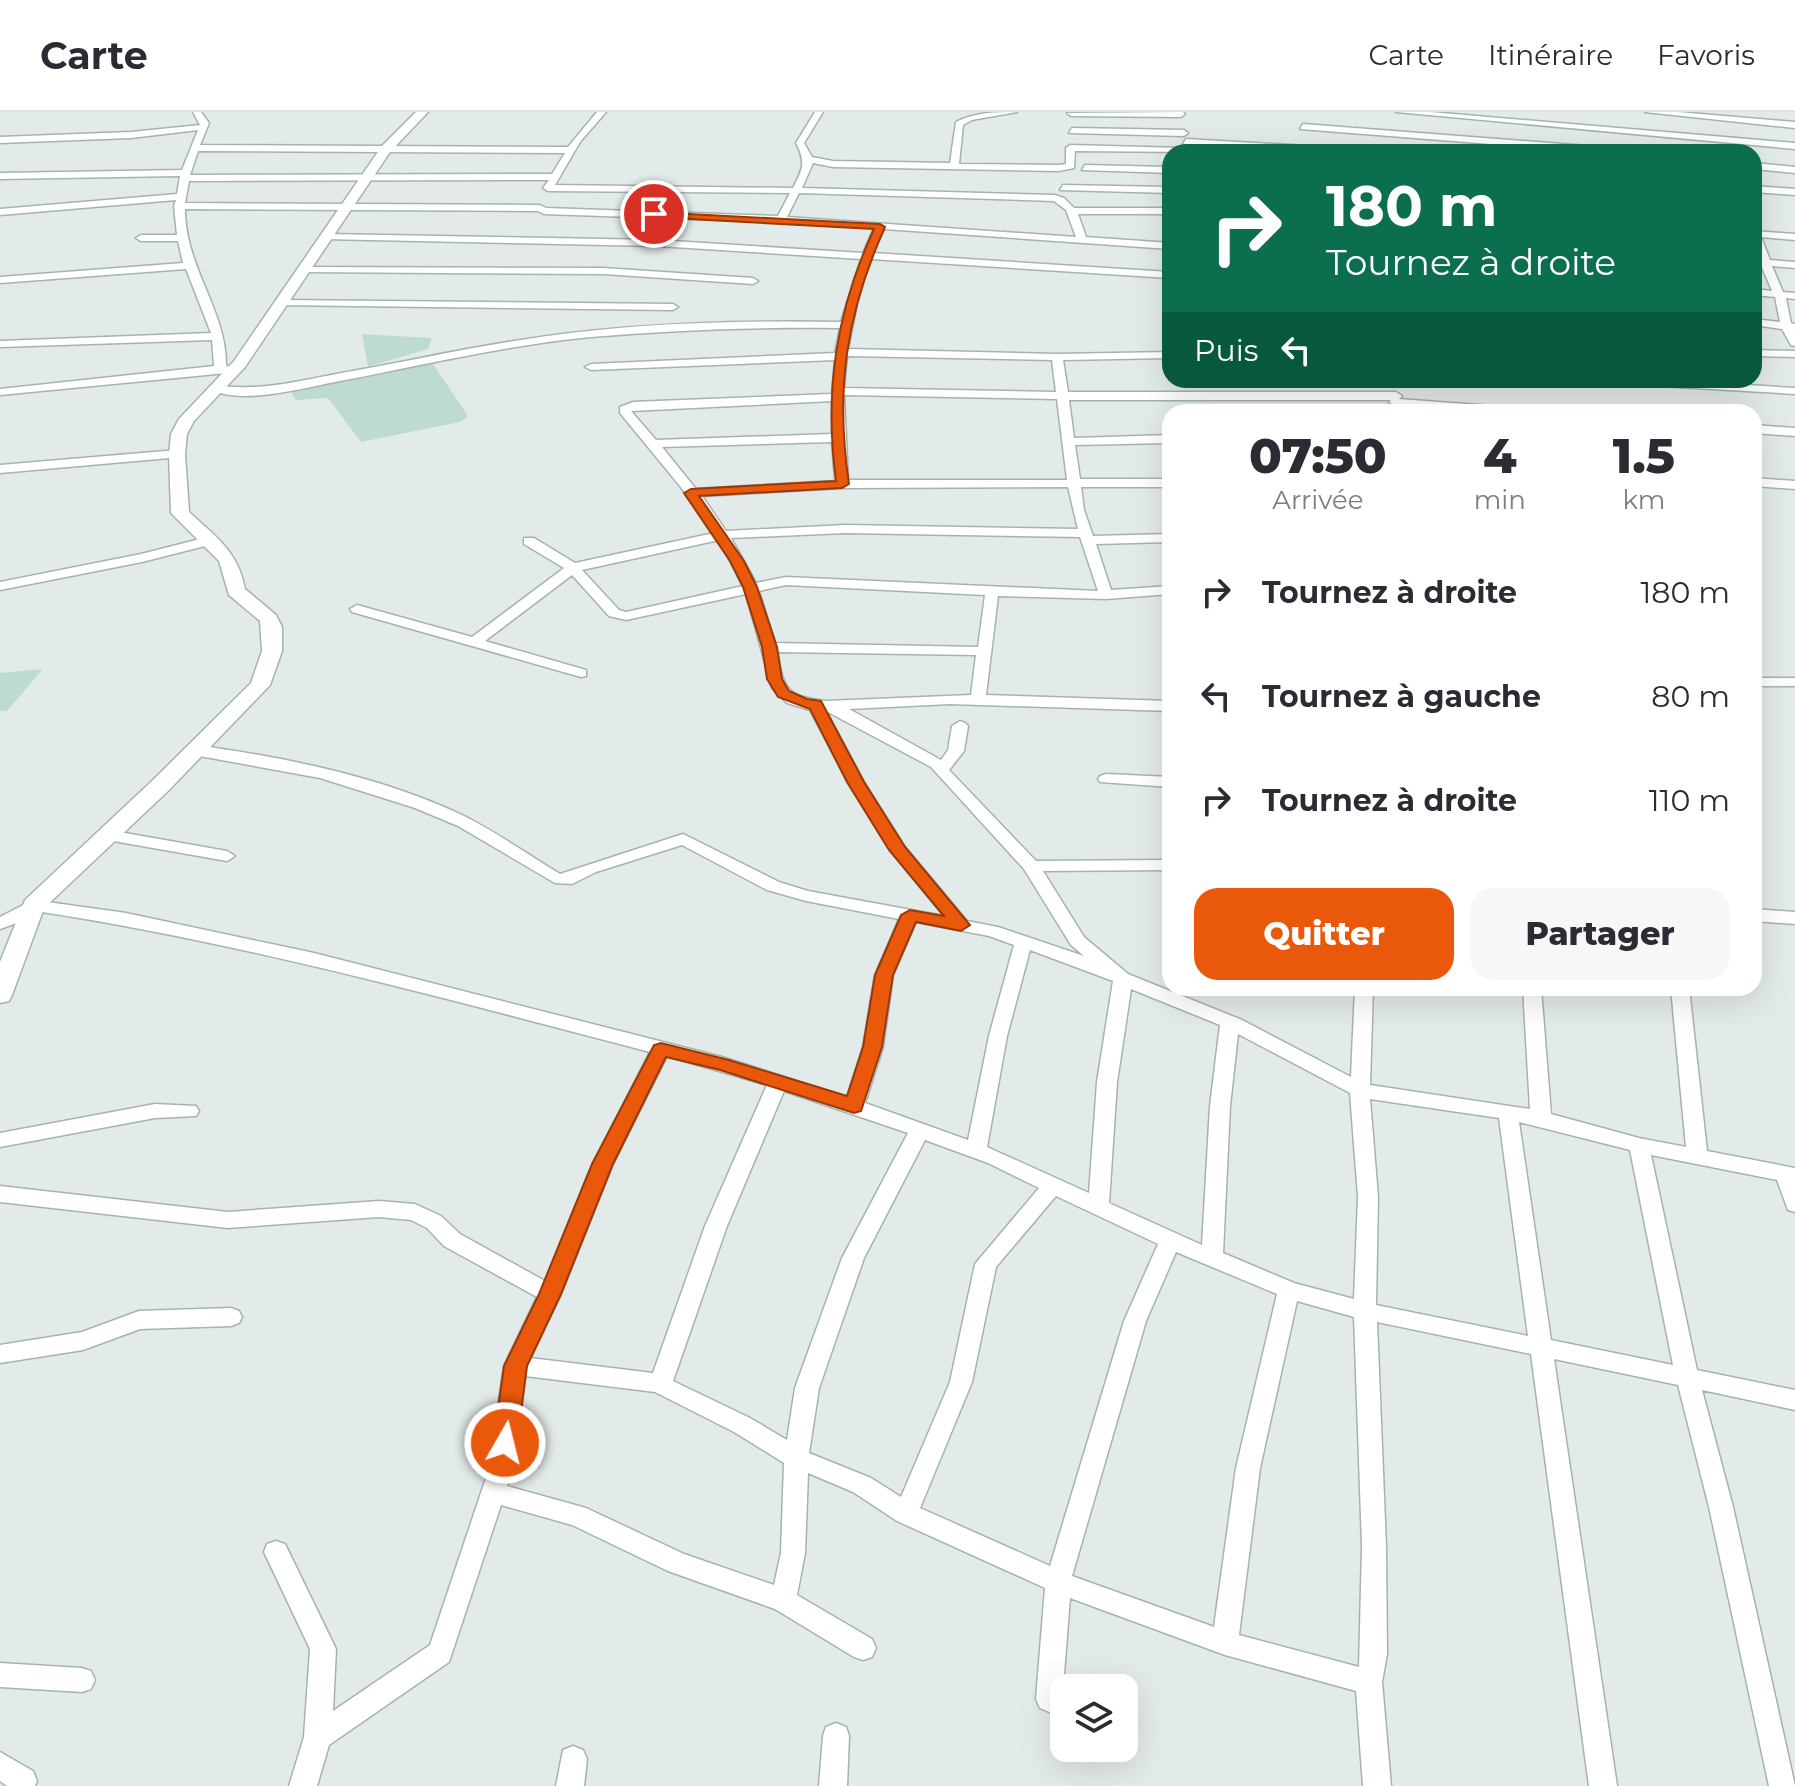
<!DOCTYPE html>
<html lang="fr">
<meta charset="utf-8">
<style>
:root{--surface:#fff;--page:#f7f7f7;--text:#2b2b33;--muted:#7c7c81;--line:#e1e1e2;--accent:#ea580c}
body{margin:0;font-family:Montserrat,sans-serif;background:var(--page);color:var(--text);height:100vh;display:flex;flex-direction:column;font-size:30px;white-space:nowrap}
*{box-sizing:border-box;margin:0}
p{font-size:26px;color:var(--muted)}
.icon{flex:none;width:44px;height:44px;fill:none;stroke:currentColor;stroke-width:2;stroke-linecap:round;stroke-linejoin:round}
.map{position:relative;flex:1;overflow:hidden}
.side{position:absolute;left:1162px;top:292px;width:600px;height:592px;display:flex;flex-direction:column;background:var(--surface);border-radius:24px;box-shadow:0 8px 32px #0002}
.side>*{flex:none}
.hud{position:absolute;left:1162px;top:32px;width:600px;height:244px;border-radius:24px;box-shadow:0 8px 32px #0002;background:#0b6e4f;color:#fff;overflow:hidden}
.controls{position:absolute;left:1050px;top:1562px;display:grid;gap:16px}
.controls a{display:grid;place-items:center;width:88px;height:88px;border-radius:16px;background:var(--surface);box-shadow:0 8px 32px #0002;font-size:40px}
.pin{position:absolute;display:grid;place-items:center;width:68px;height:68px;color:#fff;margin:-34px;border:4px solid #fff;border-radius:50%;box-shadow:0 2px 8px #0007}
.me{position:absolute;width:88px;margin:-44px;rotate:8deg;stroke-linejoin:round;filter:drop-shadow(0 0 6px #0008)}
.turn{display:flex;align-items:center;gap:28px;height:168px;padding:0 32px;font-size:36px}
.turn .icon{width:104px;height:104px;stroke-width:2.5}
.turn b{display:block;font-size:56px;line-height:68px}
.then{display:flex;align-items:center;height:76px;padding:0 32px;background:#0003;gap:16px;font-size:30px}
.eta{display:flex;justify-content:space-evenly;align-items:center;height:136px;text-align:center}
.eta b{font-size:48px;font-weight:800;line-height:56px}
.cta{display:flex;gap:16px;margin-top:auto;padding:16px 32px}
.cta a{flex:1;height:92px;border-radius:24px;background:var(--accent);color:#fff;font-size:32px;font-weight:800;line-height:92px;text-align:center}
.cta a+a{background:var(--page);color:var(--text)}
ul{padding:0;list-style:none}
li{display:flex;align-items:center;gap:24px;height:104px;padding:0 32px}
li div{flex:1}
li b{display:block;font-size:30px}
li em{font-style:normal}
header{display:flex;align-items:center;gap:48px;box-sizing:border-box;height:112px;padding:0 40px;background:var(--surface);border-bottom:2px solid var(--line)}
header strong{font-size:38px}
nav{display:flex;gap:44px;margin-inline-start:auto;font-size:28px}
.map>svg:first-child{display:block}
.green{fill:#bedbcf}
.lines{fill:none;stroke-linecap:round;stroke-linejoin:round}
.minor-casing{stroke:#a6b2b2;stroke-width:3}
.tertiary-casing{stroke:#a6b2b2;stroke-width:3}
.minor{fill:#fff;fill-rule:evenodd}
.tertiary{fill:#fff;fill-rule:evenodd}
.route{fill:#ea580c;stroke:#983908;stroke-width:2}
</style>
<header>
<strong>Carte</strong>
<nav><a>Carte</a><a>Itinéraire</a><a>Favoris</a></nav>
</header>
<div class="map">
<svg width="1795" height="1674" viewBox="0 0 1795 1674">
<rect width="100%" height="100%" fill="#e3ebea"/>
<g class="green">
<polygon points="362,222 432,226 428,237 368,255"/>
<polygon points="431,249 468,304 460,310 361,330 328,286 296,288 288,276"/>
<polygon points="43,557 7,599 0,599 0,561"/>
</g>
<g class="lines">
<g class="minor-casing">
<g id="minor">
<path d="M193,0H201L209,11L200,33L568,35L597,0H606L580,30L555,73L793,76C803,57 806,50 796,31L815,0H823L804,31L812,45L833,49L950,51L956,10C975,0 996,0 1017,0L972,8L963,13L959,52L1059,53L1066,52V36L1070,33L1184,36L1188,40L1075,39L1074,56L1059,59L833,55L813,51L802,76L1055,83L1064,86L1074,96H1170V102H1078L1086,125L1170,131V137L884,117L873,141L1170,160V166L871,147L860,177L848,237L1057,242L1170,240V246L1063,248L1068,280H1396L1402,284L1399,287L1531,297L1533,300H1480L1395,294L1389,290L1391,288H1069L1074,326L1170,323V331L1075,333L1080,367H1170V375H1081L1084,398L1093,424L1170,422V430L1096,432L1111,478L1170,474V482L1106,487L998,484L986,583L1170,589V599L950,592L849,597L941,648L948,638L952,614L960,609L965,611L968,614L964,639L949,658L1036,749L1170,748V758L1043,759L1084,825L1128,862L1242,908L1351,965L1355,876H1373L1370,973L1530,997L1523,876H1541L1551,1002L1639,1026L1686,1035L1671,876H1689L1707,1039L1795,1056V1100L1788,1098L1777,1068L1651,1043L1697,1258L1795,1278V1298L1702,1278L1733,1395L1795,1674H1769L1709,1395L1678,1273L1554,1247L1617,1674H1589L1531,1242L1377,1210L1386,1434L1387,1542L1382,1570L1391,1674H1363L1356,1579L1225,1543L1070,1486L1062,1587L1058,1596L1049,1600L1040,1596L1036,1587L1045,1476L897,1409L853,1380L808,1361L805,1441L797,1483L872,1527L876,1536L872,1545L863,1548L854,1545L775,1497L668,1459L572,1413L501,1393L449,1550L329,1633L317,1674H289L304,1625L310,1537L264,1440L267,1432L276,1429L285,1432L336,1537L333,1599L430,1533L489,1357L504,1254L537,1185L444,1134L427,1116L411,1108L379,1105L228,1116L0,1090V1074L228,1100L379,1089L415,1092L441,1104L460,1122L545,1169L593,1052L650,940C447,887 244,831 36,799L25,808L0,817V805L33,788L126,801L314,841L722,945L847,985L863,935L875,863L899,807L806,789L767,778L682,733L596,760L572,772L555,771L458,714L415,696L320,666L194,643L186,638L194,633C284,645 378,664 460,702C495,719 527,742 560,762L683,722L779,770L808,779L944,804L890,738L848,670L810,598L787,591L772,576L746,482L626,508L609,504L572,463L485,529L586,558V564L581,565L352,500L350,497L357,493L472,525L564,456L524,432V426H534L575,451L714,421L680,374L620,301V295L633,290L832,282L835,248L591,258L585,255L591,252L835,241L840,216C757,215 674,218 591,225C507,233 423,253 340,269C307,275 238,295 209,276L215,273C258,280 299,269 341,261C399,251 456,238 514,229C622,211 733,208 841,210L861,147L657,134L323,127L321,125L326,122L657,128L863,141L874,116L781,110L544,102L538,99L185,97C185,156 227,199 226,254L237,256V260L0,283V277L214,254L212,228L0,235V229L211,221L186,157L0,171V165L183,151L178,129H141L136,126L141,123H177L174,94L176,88L0,103V97L177,82L180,64L0,67V61L182,58L198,18L131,26L0,31V25L131,20L200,13ZM198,39L565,41L552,62L190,63ZM549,68L543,76L548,79L790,81L778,104L546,96L540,93L185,91L189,69ZM799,81L1054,89L1066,98L1076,125L787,105ZM847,244L1052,248L1056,280L844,276ZM844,283L1057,287L1067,368H848ZM832,289V322L656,328L631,299ZM832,330L835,369L696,377L662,335ZM1068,375L1078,417L845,413L726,419L702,384L842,376ZM845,421L1080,425L1098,479L786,465L756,471L731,426ZM719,428L743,474L626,500L619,498L582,458ZM786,473L985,483L978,535L775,531L759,479ZM777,540L976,543L971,583L826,589C787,584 784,579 777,540ZM826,599L931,655L1024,757L1071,833L1084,844L998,815L967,809L905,735L864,670ZM916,810L989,824L1014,833L989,924L968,1028L865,991L883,935L893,863ZM1030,838L1113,869L1097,970L1089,1081L987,1035L1007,924ZM1131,877L1220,913L1210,994L1202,1133L1109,1091L1117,970ZM1238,922L1350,981L1358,1085L1354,1187L1294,1171L1223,1141L1230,994ZM667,944L767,973L705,1114L653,1261L530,1246L561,1182L613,1052ZM784,979L908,1021L842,1146L795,1276L787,1328L750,1306L673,1269L727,1114ZM1370,987L1499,1006L1528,1224L1376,1193L1378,1085ZM1519,1010L1630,1038L1673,1253L1551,1228ZM925,1028L988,1051L1039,1076L975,1152L950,1270L901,1385L871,1366L809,1341L819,1276L864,1146ZM1056,1084L1158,1132L1124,1209L1050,1454L920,1396L972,1270L996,1155ZM1176,1140L1277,1182L1236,1356L1214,1515L1072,1464L1146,1209ZM1297,1189L1354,1205L1362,1434L1359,1555L1239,1523L1260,1356ZM525,1264L655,1280L734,1320L784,1351L781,1441L774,1473L684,1442L586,1396L507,1374L513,1357Z"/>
<polygon points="1183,0 1185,2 1181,5 1071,4 1067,1"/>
<polygon points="1396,0 1430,0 1795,31 1795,37"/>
<polygon points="1645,0 1678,0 1795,10 1795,16"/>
<polygon points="1303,12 1626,37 1630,40 1592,40 1300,17"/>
<polygon points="1072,16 1184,18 1188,21 1184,24 1069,21"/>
<polygon points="1186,27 1361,37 1365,40 1314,40 1183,32"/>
<polygon points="1754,51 1795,55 1795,61 1754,57"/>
<polygon points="1085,53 1170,55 1170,61 1082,58"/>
<polygon points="1063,73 1170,75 1170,81 1060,78"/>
<polygon points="1754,74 1795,77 1795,83 1754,80"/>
<polygon points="1754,119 1795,122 1795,128 1761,125 1770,148 1795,150 1795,156 1772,154 1783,180 1795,181 1795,187 1786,186 1791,211 1795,212 1795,234 1791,233 1782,217 1754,213 1754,207 1780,210 1775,185 1754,183 1754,177 1772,179 1761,153 1754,152 1754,148 1760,147 1754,132"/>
<polygon points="303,155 603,156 753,166 758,169 753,172 603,162 299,160 298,158"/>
<polygon points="282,188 673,192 678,195 673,198 278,193 278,189"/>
<polygon points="1754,238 1795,239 1795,245 1754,244"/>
<polygon points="1602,268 1667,268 1795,276 1795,282 1608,271"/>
<polygon points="1754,313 1795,316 1795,324 1754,321"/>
<polygon points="177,338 181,339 181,345 0,361 0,353"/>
<polygon points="1754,366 1795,369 1795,377 1754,374"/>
<polygon points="208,425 215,429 213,432 142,450 0,478 0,470 141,442"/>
<rect x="1754" y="566" width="41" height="8"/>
<polygon points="1106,662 1170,665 1170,675 1100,670 1098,667 1100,664"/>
<polygon points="108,718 227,739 235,744 227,749 102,727 100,723 102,719"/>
<polygon points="1754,797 1795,800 1795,812 1754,809"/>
<polygon points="155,992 196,994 199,999 196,1004 155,1006 0,1035 0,1021"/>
<polygon points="231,1196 239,1199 242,1205 239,1211 231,1214 140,1217 83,1238 0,1251 0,1233 82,1220 139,1199"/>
<polygon points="0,1551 82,1556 91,1559 95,1568 91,1577 82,1580 0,1575"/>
<polygon points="836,1611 846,1615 849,1624 847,1674 819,1674 823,1624 826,1615"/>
<polygon points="573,1634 583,1638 587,1647 584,1674 556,1674 563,1638"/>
<polygon points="0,1640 33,1659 37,1669 35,1674 7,1674 0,1669"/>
</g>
</g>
<g class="tertiary-casing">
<path id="tertiary" d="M416,0H428L390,40L245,255L194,309L187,322L185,342L189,400C216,425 238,439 245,477L276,503L282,515V539L270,573L168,679L44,796L12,883L9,889L0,891V850L25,788L152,669L251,571L262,539L260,509L229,483L219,449L171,401L169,342L171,322L179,307L234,249L382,34Z"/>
</g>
<use href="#minor" class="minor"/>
<use href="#tertiary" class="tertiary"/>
</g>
<path class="route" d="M651,100L880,112L885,115C846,202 835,278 849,372L842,376L699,384L744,449L757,475L777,535L782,567L789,579L807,587L821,589L864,670L905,735L970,813L961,819L916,810L893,863L882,935L861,999L854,1001L720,958L666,945L613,1052L561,1182L527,1254L517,1331L513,1339L505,1341L496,1339L493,1331L504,1254L539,1182L592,1052L654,933L661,931L729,948L847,984L863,935L875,863L901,803L910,798L944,804L889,738L847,670L810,597L778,585L767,567L762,535L743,475L730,449L684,381L691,377L836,369C824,279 836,199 874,117L654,105Z"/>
</svg>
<div class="controls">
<a><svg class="icon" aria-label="layers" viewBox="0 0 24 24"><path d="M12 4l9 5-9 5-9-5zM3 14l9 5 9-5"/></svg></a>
</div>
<div class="pin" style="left:654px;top:102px;background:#d93025"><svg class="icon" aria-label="arrive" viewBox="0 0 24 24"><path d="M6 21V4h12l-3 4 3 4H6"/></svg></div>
<svg class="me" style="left:505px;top:1331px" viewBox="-20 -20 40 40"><circle r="17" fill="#ea580c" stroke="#fff" stroke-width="3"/><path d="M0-11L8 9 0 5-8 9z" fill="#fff"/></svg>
<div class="hud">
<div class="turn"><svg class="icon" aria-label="right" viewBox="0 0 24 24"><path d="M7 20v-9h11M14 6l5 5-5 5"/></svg><div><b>180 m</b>Tournez à droite</div></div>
<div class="then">Puis<svg class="icon" aria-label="left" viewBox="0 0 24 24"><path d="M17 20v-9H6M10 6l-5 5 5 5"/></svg></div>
</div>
<section class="side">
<div class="eta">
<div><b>07:50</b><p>Arrivée</p></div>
<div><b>4</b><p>min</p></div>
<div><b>1.5</b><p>km</p></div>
</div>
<ul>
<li><svg class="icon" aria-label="right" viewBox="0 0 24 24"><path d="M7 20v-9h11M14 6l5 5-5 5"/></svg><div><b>Tournez à droite</b></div><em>180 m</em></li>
<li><svg class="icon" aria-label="left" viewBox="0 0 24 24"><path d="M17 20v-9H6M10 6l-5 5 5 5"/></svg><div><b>Tournez à gauche</b></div><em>80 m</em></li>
<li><svg class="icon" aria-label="right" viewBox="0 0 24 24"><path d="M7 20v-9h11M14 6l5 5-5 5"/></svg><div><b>Tournez à droite</b></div><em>110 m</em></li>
</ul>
<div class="cta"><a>Quitter</a><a>Partager</a></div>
</section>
</div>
